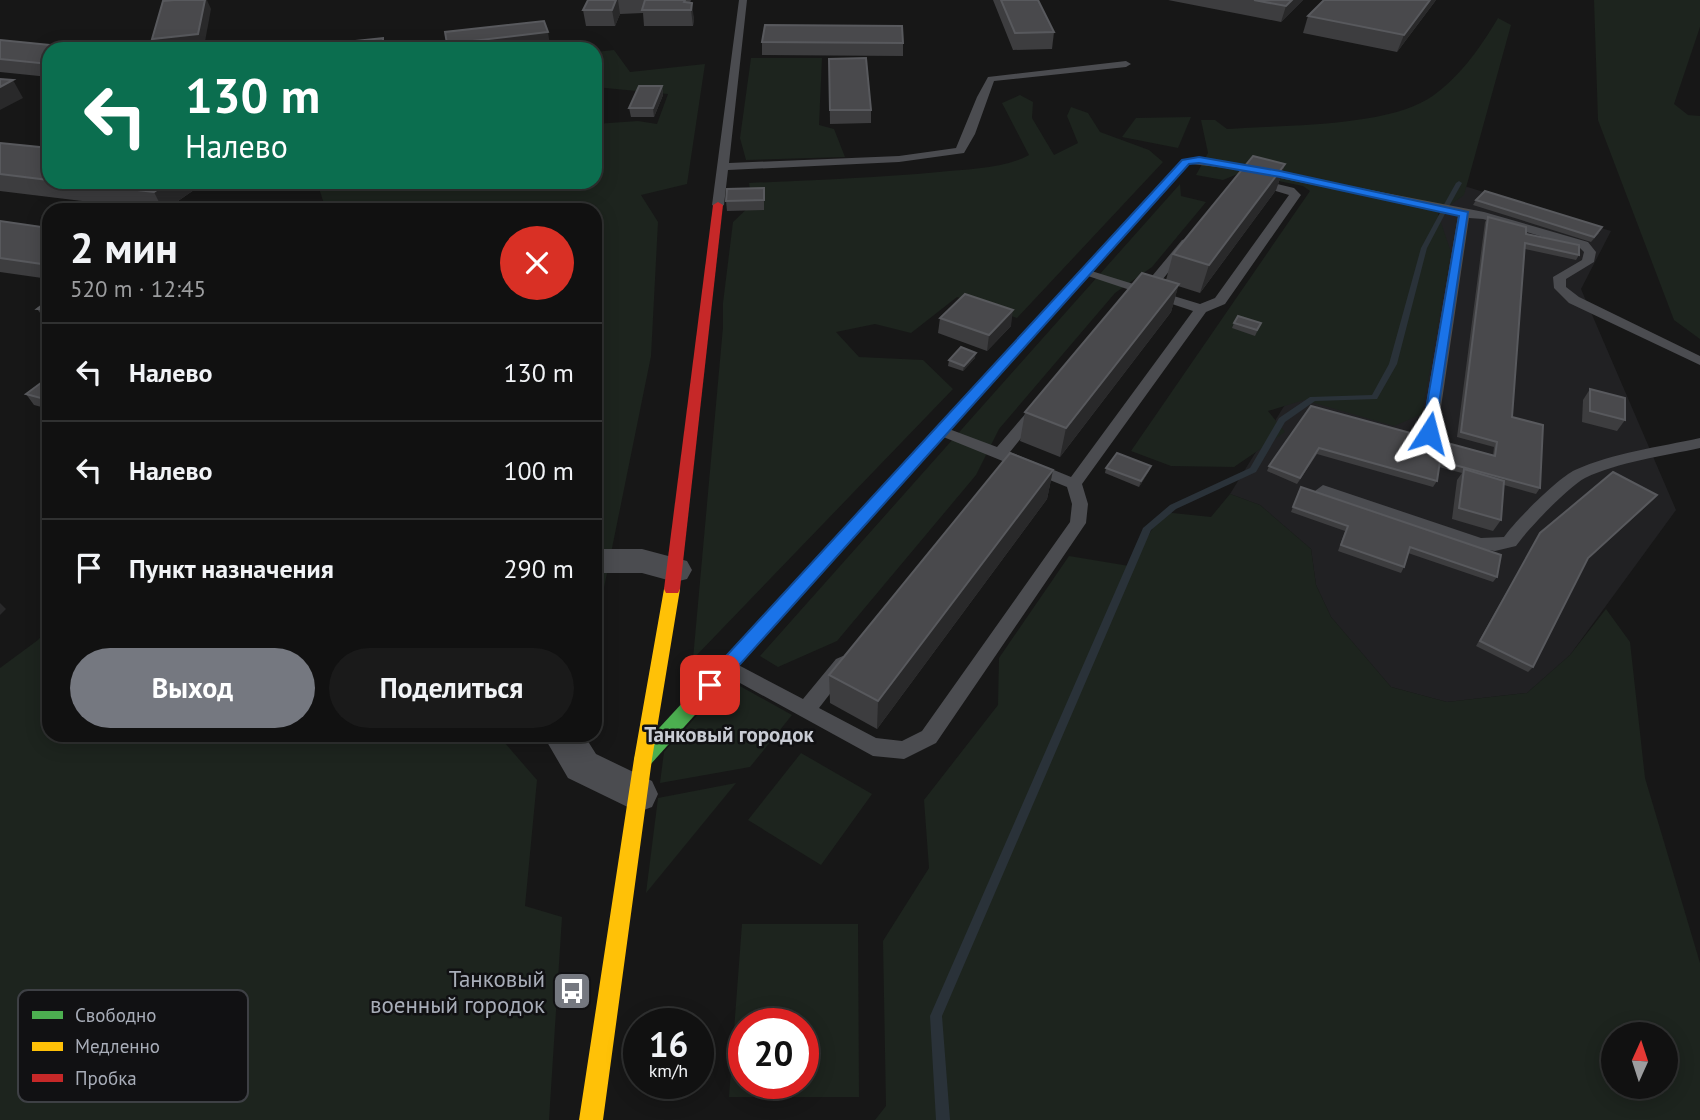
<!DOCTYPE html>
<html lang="ru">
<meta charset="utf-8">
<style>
:root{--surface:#111;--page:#1a1a1a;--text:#f1f3f6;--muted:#9c9d9f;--line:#303131;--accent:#757880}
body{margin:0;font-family:"PT Sans",sans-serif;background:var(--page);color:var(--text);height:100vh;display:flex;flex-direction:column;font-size:26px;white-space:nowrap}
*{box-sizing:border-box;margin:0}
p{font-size:23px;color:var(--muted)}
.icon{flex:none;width:38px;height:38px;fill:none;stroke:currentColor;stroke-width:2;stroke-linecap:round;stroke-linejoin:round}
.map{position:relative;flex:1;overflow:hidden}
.sheet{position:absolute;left:42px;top:203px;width:560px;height:539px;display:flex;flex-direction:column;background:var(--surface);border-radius:21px;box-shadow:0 4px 18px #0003,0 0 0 2px var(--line)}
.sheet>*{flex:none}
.hud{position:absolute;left:42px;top:42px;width:560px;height:147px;border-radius:21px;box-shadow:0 4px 18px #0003,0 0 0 2px var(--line);background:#0b6e4f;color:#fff;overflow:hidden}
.needle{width:46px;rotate:3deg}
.fabs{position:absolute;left:1601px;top:1022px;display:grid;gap:14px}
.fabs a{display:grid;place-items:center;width:77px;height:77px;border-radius:50%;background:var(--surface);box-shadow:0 4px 18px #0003,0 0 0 2px var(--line);font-size:35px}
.speed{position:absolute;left:623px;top:1008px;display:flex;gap:14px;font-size:35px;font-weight:700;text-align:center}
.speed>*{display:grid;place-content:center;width:91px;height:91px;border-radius:50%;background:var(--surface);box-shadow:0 4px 18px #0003,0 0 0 2px var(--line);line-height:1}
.speed small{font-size:18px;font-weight:400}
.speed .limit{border:10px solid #d22;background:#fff;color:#111}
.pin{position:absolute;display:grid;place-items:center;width:60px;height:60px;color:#fff;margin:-30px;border-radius:14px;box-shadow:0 4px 10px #0006}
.me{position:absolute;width:77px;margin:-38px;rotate:9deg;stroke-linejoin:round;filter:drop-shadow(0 0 5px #0008)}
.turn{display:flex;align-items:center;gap:24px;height:147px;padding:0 28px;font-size:32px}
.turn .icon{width:91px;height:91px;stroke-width:2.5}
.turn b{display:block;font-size:49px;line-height:60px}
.round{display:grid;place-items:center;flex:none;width:74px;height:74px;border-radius:37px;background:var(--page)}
.headline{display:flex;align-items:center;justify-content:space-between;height:119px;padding:0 28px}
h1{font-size:42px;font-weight:800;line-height:52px}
.button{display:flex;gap:14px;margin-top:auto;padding:14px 28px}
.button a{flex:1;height:80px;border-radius:42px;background:var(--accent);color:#fff;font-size:28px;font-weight:800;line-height:80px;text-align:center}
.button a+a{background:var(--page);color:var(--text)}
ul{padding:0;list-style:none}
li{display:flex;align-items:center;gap:21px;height:98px;padding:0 28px;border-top:2px solid var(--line)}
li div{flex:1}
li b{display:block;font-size:26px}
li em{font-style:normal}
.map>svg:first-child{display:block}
.built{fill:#212123}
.green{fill:#1d241e;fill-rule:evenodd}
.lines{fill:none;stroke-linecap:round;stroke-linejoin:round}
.stream{fill:#2a3239;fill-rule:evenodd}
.lane{fill:#4b4c50;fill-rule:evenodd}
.street{fill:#4b4c50;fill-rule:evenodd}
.fast{fill:#4caf50;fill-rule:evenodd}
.slow{fill:#ffc107;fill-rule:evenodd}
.jam{fill:#c62828;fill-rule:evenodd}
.wall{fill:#3d3d3f}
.shaded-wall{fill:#29292a}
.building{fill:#49494c;stroke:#58595d;stroke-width:2}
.route{fill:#1a73e8;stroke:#114b97;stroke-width:2}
.labels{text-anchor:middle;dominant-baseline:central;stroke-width:5;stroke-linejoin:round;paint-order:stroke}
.neighbourhood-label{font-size:21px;font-weight:bold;fill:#c9ccd4;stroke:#111113}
.near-poi-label{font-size:23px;fill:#a8adb8;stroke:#111113;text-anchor:end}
.key{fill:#111113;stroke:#3e4045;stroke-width:2}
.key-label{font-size:19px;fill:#a8adb8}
</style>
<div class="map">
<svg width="1700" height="1120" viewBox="0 0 1700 1120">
<rect width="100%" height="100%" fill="#171717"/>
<polygon class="built" points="1461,185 1611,231 1581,289 1676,510 1570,655 1527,693 1447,702 1391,687 1331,617 1316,585 1311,549 1260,505 1230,494 1297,385 1438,220"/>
<g class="green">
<polygon points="1594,0 1700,0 1700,27 1674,104 1688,115 1700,116 1700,339 1674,320 1598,120"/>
<path d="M1498,18L1511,25L1464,195L1438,214L1451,252L1422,414L1394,426L1304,400L1268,411L1285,432L1234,467L1171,466L1131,451L1310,191L1303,186L1240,173L1223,180L1196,175L1208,153L1201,120H1215L1227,129C1282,125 1382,127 1428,99C1457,81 1481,47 1498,18Z"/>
<polygon points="614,50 630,72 705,64 687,184 641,195 658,222 651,356 595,632 595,210 326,210 317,182 595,182 595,124 638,121 657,124 668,94 595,87 595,52"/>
<polygon points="751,58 822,58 819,125 834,129 845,157 746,160 740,138"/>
<path d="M1020,95L1033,102L1032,118L1054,155L1078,143L1067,116L1071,107L1088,113L1100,132L1149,150L1163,162L1017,318L957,297L911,333L875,324L836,332L859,357L923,360L953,389L693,659L723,327V303L733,222L752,204L749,183C812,180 876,178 939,172C968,169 1004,169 1029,155L1002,103Z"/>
<polygon points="1191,117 1178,148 1122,137 1136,118"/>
<polygon points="1180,184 1181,196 1206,202 1152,267 1115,293 999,429 976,475 837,641 778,667 760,656"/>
<path d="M1230,494L1260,505L1311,549L1316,585L1331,617L1391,687L1447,702L1527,693L1570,655L1606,609L1630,642L1645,778L1700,963V1120H875L886,1106L883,941L929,868L924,800L998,705L999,658L1069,556L1129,566L1163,512L1211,517ZM1614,1034H1666V1087H1614Z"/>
<polygon points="49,628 49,735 498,735 537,780 525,906 562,917 549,1120 0,1120 0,668 38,640"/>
<polygon points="729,680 792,715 750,767 660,783 664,752"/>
<polygon points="801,753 872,794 821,865 748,820"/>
<polygon points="736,783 646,893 658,798"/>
<path d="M742,924H858L859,1097H729ZM744,1024H803V1083H744Z"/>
</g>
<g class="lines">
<g class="stream">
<polygon points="1459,181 1462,183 1448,208 1443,209 1442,208 1456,183"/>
<polygon points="1441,211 1446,212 1427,248 1397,364 1377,399 1315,401 1285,422 1256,472 1176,509 1151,530 942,1016 950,1120 936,1120 930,1016 1143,528 1170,505 1250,468 1279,418 1310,397 1372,395 1389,364 1421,248"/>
</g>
<g class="lane">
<polygon points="739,0 747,0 729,163 899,156 956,148 977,97 988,77 1126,61 1131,64 1126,67 994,81 975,134 964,153 899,162 728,170 724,205 718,208 712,205"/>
<path d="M1200,157L1484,212L1588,242L1596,252L1594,262L1566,279V287L1579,297L1700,356V365L1569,303L1554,288L1553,277L1582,260L1584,252L1580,248L1483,219L1469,218L1437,434L1434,438H1424L1421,434L1458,216C1383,200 1308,182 1232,169C1223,167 1184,164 1181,162Z"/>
<polygon points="1257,179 1294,188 1301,195 1225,304 1206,312 1082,484 1088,504 1086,523 936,743 904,759 873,756 720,672 717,667 720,662 727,659 803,699 836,659 843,656 850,659 853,664 819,708 876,738 902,741 922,731 1070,522 1072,504 1067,487 936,434 933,431 941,426 997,447 1033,405 1043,405 1045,408 1043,411 1010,452 1071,477 1193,311 1079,273 1085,269 1143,287 1182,240 1186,239 1192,243 1154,290 1200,304 1215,298 1289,195 1253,184 1253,180"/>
<path d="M1700,438V448C1664,456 1618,462 1585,478C1568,487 1527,530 1516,546L1495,551L1474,548L1317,495L1315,491L1323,485L1481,538L1504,537C1515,521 1558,478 1575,470C1613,453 1659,447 1700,438Z"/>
</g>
<g class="street">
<polygon points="595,549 642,549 687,561 692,570 687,579 675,582 642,573 595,573"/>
<polygon points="543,735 584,735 596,754 652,781 658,794 652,807 638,812 568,778"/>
</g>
<polygon class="fast" points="1031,329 1037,333 1035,336 650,765 643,767 636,765 634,759 636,753 1027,330"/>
<polygon class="slow" points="672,583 678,585 680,589 652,759 603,1120 579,1120 634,759 664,589 666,585"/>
<g class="jam">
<polygon points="1183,160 1191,162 1035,336 1027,336 1027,330"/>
<polygon points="718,202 723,205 680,589 678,593 666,593 664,589 713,205"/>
</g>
</g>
<g class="wall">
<polygon points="588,0 691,0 690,3 694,19 693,26 644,26 643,13 620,14 615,26 586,26 583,10"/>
<polygon points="993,0 1038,0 1054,32 1052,49 1013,50"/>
<polygon points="1168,0 1303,0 1281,22"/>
<polygon points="1436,0 1397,52 1303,33 1308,16"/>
<polygon points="0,40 49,49 49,77 0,72"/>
<polygon points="762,42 903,43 903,56 762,55"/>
<polygon points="829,59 871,110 871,123 830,124"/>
<polygon points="662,86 663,95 654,117 631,117 629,108"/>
<polygon points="0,143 49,148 49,182 203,182 204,183 165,210 156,210 0,191"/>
<polygon points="1285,164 1276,190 1200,293 1178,286 1171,312 1060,457 1020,441 1025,412 1166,280 1173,254"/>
<polygon points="764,188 764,210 727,211 726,201"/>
<polygon points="1476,200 1599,233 1591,242 1473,205"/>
<polygon points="1488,217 1579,255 1576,260 1525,249 1512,417 1540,488 1536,494 1504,485 1501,520 1493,531 1452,519 1457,480 1462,473 1439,467 1437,481 1433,487 1317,454 1297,484 1267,471 1269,466 1311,406 1493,455 1494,447 1457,437 1485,222"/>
<polygon points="0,221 49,228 49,279 0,272"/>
<polygon points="49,300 49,320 45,319 37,309"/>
<polygon points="940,318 1011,326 987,351 938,333"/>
<polygon points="1234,323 1261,323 1255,336 1232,328"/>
<polygon points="975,358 963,371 948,366 949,360"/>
<polygon points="49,377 49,409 34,405 26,394"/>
<polygon points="1590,389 1625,420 1617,431 1582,422 1583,400"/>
<polygon points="1151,466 1149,471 1139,487 1105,473 1106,468"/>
<polygon points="1053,470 1047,499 877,729 830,703 829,675"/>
<polygon points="1301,487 1497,577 1493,582 1408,553 1404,567 1401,573 1338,551 1345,531 1291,512"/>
<polygon points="1657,495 1653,500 1586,561 1533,667 1528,672 1476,646 1540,533"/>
</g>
<g class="shaded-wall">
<polygon points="205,0 207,0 211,9 204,47 183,49 157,49 152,39"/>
<polygon points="616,0 618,0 620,14 615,26 612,10"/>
<polygon points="1292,0 1303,0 1281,22 1286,6"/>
<polygon points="1430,0 1436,0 1397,52 1404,35"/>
<polygon points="692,3 694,19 693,26 691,10"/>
<polygon points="548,32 550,45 518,49 448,49 447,44"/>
<polygon points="13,80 23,98 0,110 0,87"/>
<polygon points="662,86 663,95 654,117 653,108"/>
<polygon points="1285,164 1276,190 1200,293 1209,265"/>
<polygon points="168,182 203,182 204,183 165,210 163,210 154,192"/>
<polygon points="1179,284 1171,312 1060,457 1066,428"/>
<polygon points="1013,310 1011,326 987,351 989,335"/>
<polygon points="976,353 975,358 963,371 964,366"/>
<polygon points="1151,466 1149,471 1139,487 1141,481"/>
<polygon points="1053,470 1047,499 877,729 878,701"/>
<polygon points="1657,495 1653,500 1583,564 1588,558"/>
<polygon points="0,603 6,609 0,615"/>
</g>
<g class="building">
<polygon points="174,0 205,0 198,34 152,39 163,1"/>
<polygon points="588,0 616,0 612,10 583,10"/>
<polygon points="645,0 685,0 684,2 692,3 691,10 642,10"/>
<polygon points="1001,0 1038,0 1054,32 1015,33"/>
<polygon points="1254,0 1292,0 1286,6"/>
<polygon points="1324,0 1430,0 1404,35 1308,16"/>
<polygon points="544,21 548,32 447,44 445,32"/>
<polygon points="765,25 902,26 903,43 762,42"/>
<polygon points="383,38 383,49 298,49 298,47"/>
<polygon points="0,40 90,49 49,49 49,64 0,59"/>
<polygon points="866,58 871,110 830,110 829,59"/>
<polygon points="0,79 13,80 0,87"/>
<polygon points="639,86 662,86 653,108 629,108"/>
<polygon points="0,143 49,148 49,180 0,174"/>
<polygon points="1253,156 1285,164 1209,265 1173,254"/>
<polygon points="69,182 168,182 154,192"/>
<polygon points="764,188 764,200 726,201 727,189"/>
<polygon points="1485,191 1602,227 1594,237 1476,200"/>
<polygon points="1488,217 1526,227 1526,234 1579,245 1579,255 1525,243 1512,417 1543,425 1540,488 1440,461 1437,481 1319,448 1300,478 1269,466 1311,406 1495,456 1497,442 1461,432"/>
<polygon points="0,221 49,228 49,265 0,258"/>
<polygon points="1142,273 1179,284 1066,428 1025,412"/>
<polygon points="965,294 1013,310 989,335 940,318"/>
<polygon points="49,300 49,310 37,309"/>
<polygon points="1238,316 1261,323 1257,330 1234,323"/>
<polygon points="961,347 976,353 964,366 949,360"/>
<polygon points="49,377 49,399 48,400 26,394"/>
<polygon points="1590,389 1625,398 1625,420 1590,411"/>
<polygon points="1010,453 1053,470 878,701 829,675"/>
<polygon points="1117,453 1151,466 1141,481 1106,468"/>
<polygon points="1464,469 1504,481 1501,520 1459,508"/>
<polygon points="1613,472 1657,495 1588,558 1533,667 1480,641 1540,533"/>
<polygon points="1301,487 1501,555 1497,577 1410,547 1404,567 1341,545 1348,526 1293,507"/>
</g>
<polygon class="route" points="1199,157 1280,171 1468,212 1434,437 1424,437 1422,433 1459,216 1280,177 1199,163 1189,164 716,691 710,693 704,691 701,685 704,680 1182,160"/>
<defs>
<g id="bus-square" transform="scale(2.0125)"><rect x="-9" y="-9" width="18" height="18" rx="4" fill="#757880" stroke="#111113"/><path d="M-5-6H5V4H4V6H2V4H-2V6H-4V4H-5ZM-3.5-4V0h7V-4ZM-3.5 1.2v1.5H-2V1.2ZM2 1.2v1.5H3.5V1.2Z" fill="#fff"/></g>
</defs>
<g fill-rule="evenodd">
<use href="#bus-square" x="572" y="991"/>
</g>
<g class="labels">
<g class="neighbourhood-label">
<text x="729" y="734">Танковый городок</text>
</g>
<g class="near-poi-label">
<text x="545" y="978">Танковый<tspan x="545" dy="26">военный городок</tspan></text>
</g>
</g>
<rect x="18" y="990" width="230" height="112" rx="10" class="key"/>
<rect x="32" y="1011" width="31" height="8" fill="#4caf50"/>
<rect x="32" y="1042" width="31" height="9" fill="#ffc107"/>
<rect x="32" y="1074" width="31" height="8" fill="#c62828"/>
<g class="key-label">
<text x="75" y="1022">Свободно</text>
<text x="75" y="1053">Медленно</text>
<text x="75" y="1085">Пробка</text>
</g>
</svg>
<div class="fabs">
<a><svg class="needle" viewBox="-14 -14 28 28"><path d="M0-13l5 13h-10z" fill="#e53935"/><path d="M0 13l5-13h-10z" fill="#9c9d9f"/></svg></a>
</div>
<div class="speed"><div>16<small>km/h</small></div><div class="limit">20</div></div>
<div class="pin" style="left:710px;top:685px;background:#d93025"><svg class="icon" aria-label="arrive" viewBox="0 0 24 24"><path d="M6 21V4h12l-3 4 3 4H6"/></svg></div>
<svg class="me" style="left:1429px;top:433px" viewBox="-20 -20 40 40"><path d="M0-17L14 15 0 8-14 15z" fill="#1a73e8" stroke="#fff" stroke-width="4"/></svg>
<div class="hud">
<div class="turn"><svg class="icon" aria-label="left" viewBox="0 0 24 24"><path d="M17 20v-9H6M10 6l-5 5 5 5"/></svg><div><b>130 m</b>Налево</div></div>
</div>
<section class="sheet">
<div class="headline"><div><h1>2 мин</h1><p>520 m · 12:45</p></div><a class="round" style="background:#d93025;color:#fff"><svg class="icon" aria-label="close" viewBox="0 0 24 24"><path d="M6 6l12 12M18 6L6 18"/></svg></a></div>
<ul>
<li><svg class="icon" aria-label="left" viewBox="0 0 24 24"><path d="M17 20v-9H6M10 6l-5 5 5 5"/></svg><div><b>Налево</b></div><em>130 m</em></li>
<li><svg class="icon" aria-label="left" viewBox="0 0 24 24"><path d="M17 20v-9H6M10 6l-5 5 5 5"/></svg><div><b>Налево</b></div><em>100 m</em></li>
<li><svg class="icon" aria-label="arrive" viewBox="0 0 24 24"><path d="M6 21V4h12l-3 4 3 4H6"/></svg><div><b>Пункт назначения</b></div><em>290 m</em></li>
</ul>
<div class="button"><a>Выход</a><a>Поделиться</a></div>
</section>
</div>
